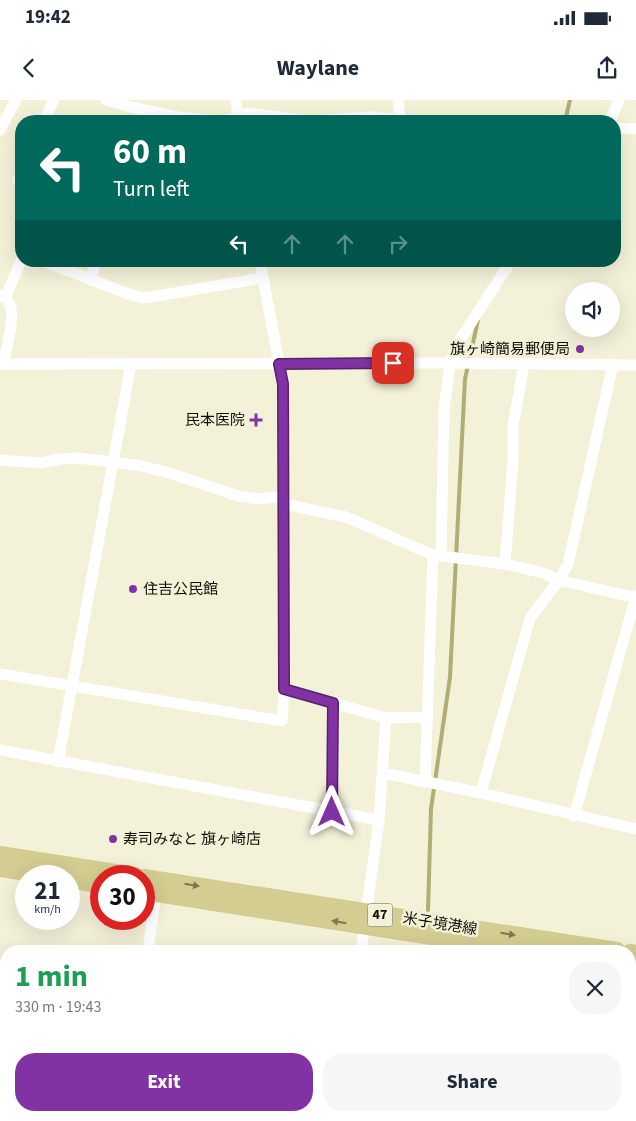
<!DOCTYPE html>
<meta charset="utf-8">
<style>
:root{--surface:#fff;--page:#f6f6f7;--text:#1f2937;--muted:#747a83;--accent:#8233a3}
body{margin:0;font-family:"Source Sans 3","Noto Sans JP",sans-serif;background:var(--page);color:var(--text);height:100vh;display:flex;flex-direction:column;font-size:19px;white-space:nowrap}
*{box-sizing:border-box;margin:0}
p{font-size:16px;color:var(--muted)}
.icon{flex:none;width:28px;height:28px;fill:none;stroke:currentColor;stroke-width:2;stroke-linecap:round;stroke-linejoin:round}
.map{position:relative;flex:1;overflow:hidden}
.drawer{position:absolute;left:0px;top:845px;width:636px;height:176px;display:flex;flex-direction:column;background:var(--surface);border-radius:20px 20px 0 0;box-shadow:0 5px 20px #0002}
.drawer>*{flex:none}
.top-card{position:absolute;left:15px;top:15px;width:606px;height:152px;border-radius:20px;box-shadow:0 5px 20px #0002;background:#00695c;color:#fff;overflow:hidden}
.fabs{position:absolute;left:565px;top:182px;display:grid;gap:10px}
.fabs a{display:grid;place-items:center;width:55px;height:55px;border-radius:50%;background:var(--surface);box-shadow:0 5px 20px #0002;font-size:25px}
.speed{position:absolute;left:15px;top:765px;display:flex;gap:10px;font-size:25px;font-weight:700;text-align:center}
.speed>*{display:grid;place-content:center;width:65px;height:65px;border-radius:50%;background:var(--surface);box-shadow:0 5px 20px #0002;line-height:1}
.speed small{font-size:12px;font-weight:400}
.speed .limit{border:8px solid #d22;background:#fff;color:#111}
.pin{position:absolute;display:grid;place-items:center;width:42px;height:42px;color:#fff;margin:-21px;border-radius:10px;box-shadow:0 2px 8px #0006}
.me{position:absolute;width:55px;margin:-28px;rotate:0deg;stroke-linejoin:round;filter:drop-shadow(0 0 4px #0008)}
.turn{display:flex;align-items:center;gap:18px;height:105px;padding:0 15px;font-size:22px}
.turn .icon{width:65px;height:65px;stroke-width:2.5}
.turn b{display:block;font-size:35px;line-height:42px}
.lanes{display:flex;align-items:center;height:48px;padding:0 15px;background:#0003;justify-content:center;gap:25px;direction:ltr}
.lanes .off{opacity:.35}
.round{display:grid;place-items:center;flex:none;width:52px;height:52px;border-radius:20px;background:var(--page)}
.overview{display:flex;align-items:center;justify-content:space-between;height:85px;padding:0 15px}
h1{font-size:30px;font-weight:700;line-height:38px;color:#1e9e55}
.action{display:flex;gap:10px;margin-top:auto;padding:10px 15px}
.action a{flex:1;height:58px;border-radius:20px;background:var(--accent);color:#fff;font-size:20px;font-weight:700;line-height:58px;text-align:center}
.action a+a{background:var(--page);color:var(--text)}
.status{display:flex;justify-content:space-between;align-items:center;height:35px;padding:0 25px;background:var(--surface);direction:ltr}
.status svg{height:14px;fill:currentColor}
header{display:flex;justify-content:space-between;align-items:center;height:65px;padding:0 15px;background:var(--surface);font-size:22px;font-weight:700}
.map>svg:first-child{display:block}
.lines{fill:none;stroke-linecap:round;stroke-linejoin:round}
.stream{stroke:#b1ad76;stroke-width:4}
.minor{stroke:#fff;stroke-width:11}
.primary{stroke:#d3cd91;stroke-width:18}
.oneway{fill:#7c7853}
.route-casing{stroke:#54216a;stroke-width:12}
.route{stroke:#8233a3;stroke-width:9}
.poi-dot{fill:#8233a3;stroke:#f3f1d8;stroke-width:2}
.labels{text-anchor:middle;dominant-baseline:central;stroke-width:5;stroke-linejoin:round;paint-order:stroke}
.shield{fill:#f3f1d8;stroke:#555446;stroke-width:1}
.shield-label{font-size:14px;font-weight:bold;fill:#111008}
.poi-label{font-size:15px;fill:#111008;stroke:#f3f1d8;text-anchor:end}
.street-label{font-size:15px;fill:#111008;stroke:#f3f1d8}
</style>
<div class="status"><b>19:42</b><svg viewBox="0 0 49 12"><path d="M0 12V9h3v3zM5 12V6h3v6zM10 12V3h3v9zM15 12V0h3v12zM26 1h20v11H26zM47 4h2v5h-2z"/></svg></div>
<header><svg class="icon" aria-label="back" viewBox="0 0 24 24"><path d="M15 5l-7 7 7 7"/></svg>Waylane<svg class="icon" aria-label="share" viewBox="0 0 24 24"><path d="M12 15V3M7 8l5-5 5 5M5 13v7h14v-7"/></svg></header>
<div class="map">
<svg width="636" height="1021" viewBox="0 0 636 1021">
<rect width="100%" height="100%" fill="#f3f1d8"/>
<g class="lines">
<g class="stream">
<polyline points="565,21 570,0"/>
<polyline points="428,810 431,709 450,577 465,279 478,220"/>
<polyline points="425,851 425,850"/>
<polyline points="326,1021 327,1015"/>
<polyline points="419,1021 419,1015"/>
</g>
<g class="minor">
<polyline points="106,0 130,7 178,17 219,21 237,18 247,13 310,21"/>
<polyline points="236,0 238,21"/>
<polyline points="398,0 400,20"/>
<polyline points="44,21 54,0"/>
<polyline points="313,21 371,17 414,21"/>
<polyline points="540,21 553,20 559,21"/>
<polyline points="610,21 619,0"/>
<polyline points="615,28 636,29"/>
<polyline points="0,30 16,0"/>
<polyline points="18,81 21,73"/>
<polyline points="43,161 131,195 145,198 263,178"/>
<polyline points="260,161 283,285 284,589 386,618 379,720 361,851"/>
<polyline points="90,180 96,161"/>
<path d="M0,195C2,197 5,198 7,200C18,211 6,250 3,264"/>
<polyline points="5,198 21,161"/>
<polyline points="0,264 450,263 636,265"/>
<polyline points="524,265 513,325 513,359 505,464 543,473 559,480 636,498"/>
<polyline points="0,360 40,363 61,359 77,358 112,362 142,366 169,373 238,396 258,399 284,396"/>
<polyline points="284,404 346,417 433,455 439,455"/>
<polyline points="505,464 441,456 444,309 450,263 456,246 511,161"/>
<polyline points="0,574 282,621 284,589"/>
<polyline points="386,618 428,617"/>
<polyline points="0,650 379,720"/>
<polyline points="58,662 131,264"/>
<polyline points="383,673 481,693 636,729"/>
<polyline points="425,681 433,455"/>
<polyline points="481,693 530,518 559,480 568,464 613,264"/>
<polyline points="332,712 333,603"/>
<polyline points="574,716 636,496"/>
<polyline points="148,851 156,793"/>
<polyline points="126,1021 126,1015"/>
<polyline points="333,1021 334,1015"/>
</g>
<g class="primary">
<polyline points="0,755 135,776"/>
<polyline points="0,768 50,776"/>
<polyline points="144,778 617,851"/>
<polyline points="69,779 101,785"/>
<polyline points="144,791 526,851"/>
<polyline points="630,853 636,854"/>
<polyline points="630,868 636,869"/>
</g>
</g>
<defs><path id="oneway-solid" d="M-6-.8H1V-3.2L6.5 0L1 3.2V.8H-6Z" transform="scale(1.25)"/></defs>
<g class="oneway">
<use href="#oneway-solid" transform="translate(192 785) rotate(9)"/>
<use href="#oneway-solid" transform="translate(339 822) rotate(-170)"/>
<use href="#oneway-solid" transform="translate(508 834) rotate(9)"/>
</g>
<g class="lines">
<g class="route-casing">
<polyline id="route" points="332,712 333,603 284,589 283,284 279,264 393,263"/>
</g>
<use href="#route" class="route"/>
</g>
<g class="poi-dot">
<circle cx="580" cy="249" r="5"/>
<path d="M253.5 312.5h5v5h5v5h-5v5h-5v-5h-5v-5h5z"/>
<circle cx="133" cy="489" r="5"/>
<circle cx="113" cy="739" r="5"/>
</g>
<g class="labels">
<rect class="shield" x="367.5" y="803.5" width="25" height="23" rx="4"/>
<g class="shield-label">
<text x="380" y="815">47</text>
</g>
<g class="poi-label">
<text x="570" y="249">旗ヶ崎簡易郵便局</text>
<text x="245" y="320">民本医院</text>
<text x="143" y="489" text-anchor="start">住吉公民館</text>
<text x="123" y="739" text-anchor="start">寿司みなと 旗ヶ崎店</text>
</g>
<g class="street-label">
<text transform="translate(440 824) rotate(9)">米子境港線</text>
</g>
</g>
</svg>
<div class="fabs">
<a><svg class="icon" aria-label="sound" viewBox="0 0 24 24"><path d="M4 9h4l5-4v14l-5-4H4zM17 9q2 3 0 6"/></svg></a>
</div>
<div class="speed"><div>21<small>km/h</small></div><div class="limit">30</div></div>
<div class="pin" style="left:393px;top:263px;background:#d93025"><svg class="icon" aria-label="arrive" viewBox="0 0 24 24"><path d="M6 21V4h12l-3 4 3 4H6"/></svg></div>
<svg class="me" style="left:332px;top:712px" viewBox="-20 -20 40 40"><path d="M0-17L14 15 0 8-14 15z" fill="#8233a3" stroke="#fff" stroke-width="4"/></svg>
<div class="top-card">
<div class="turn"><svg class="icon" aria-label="left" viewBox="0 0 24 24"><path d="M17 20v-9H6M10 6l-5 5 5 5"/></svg><div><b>60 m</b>Turn left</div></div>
<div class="lanes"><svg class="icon" aria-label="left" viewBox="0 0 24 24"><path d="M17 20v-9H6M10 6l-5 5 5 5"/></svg><svg class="icon off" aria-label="ahead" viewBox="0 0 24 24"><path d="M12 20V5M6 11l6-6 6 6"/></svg><svg class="icon off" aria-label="ahead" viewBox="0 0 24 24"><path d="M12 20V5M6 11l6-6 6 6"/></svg><svg class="icon off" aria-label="right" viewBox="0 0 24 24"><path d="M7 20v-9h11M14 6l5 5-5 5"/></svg></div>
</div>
<section class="drawer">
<div class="overview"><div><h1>1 min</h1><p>330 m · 19:43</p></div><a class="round"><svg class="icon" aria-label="close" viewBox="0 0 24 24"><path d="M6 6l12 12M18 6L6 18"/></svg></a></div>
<div class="action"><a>Exit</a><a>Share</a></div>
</section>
</div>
